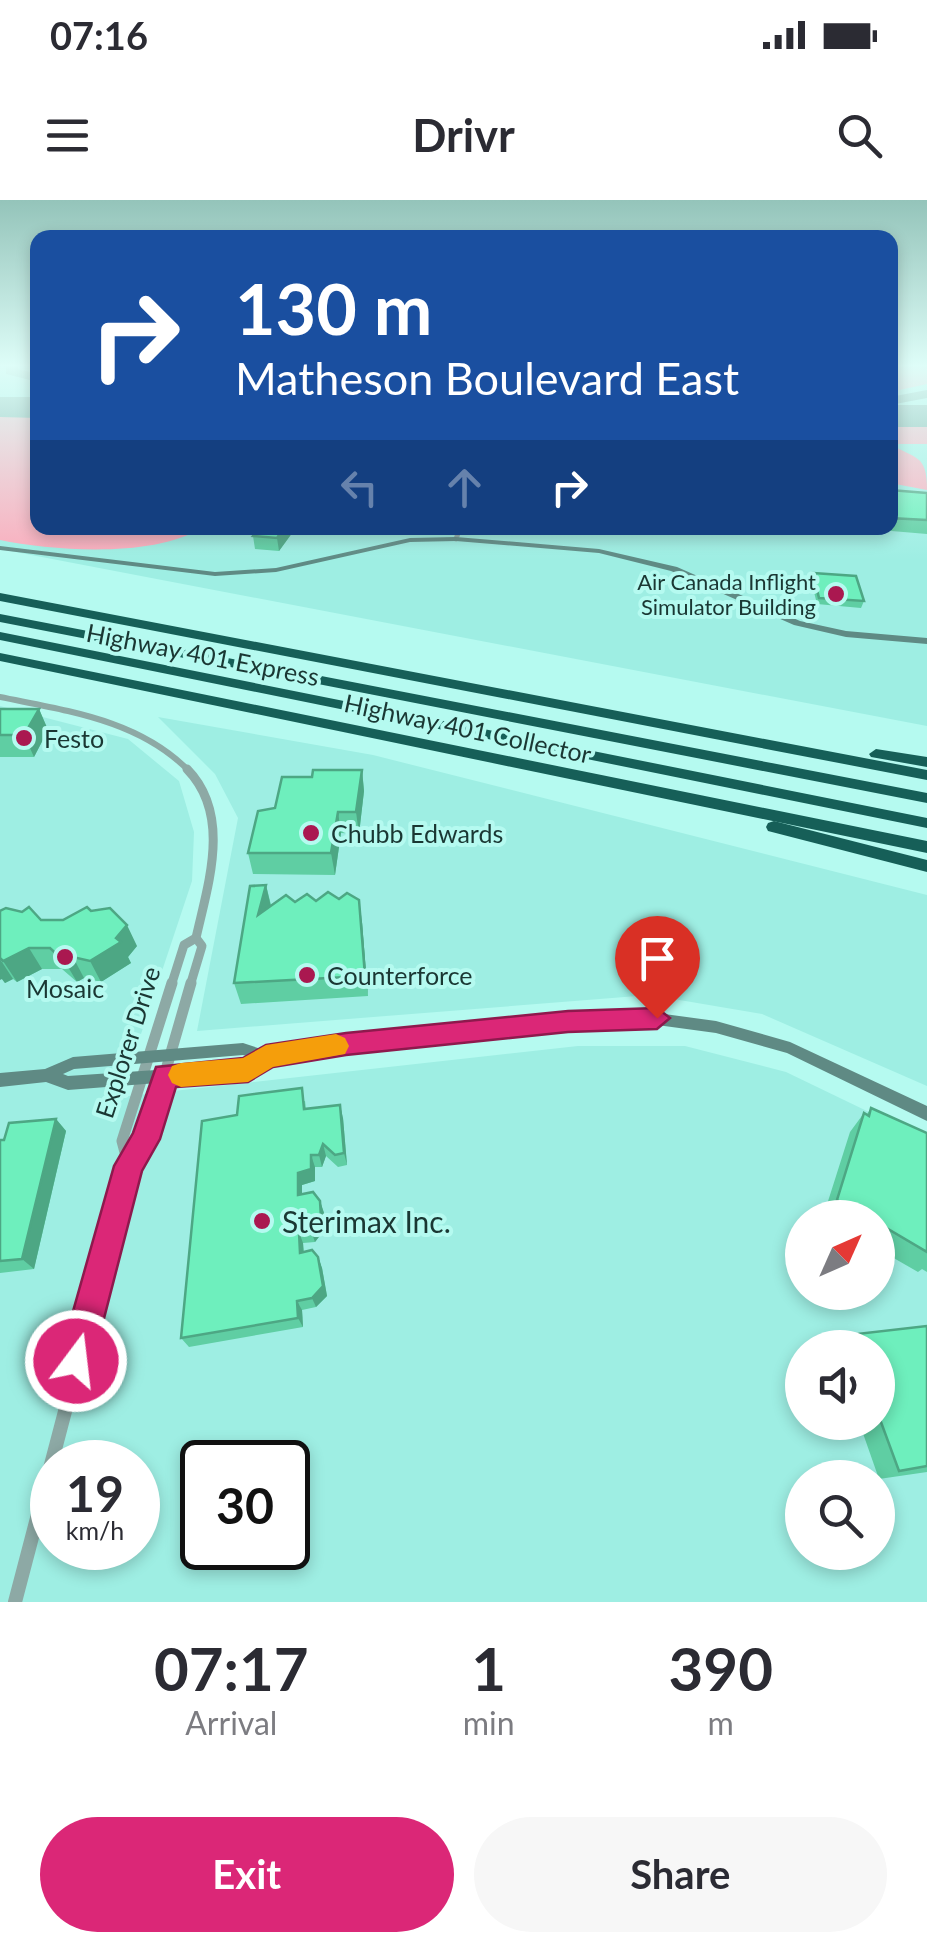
<!DOCTYPE html>
<style>
:root{--surface:#fff;--page:#f7f7f7;--text:#2b2b33;--muted:#7c7c81;--accent:#db2777}
body{margin:0;font-family:Lato,sans-serif;background:var(--page);color:var(--text);height:100vh;display:flex;flex-direction:column;font-size:38px;white-space:nowrap}
*{box-sizing:border-box;margin:0}
p{font-size:32px;color:var(--muted)}
.icon{flex:none;width:55px;height:55px;fill:none;stroke:currentColor;stroke-width:2;stroke-linecap:round;stroke-linejoin:round}
.map{position:relative;height:1402px;overflow:hidden}
.sheet{display:flex;flex-direction:column;background:var(--surface);flex:1}
.sheet>*{flex:none}
.banner{position:absolute;left:30px;top:30px;width:868px;height:305px;border-radius:20px;box-shadow:0 5px 15px #0003;background:#1a4fa0;color:#fff;overflow:hidden}
.needle{width:65px;rotate:45deg}
.fabs{position:absolute;left:785px;top:1000px;display:grid;gap:20px}
.fabs a{display:grid;place-items:center;width:110px;height:110px;border-radius:50%;background:var(--surface);box-shadow:0 5px 15px #0003;font-size:50px}
.speed{position:absolute;left:30px;top:1240px;display:flex;gap:20px;font-size:50px;font-weight:700;text-align:center}
.speed>*{display:grid;place-content:center;width:130px;height:130px;border-radius:50%;background:var(--surface);box-shadow:0 5px 15px #0003;line-height:1}
.speed small{font-size:25px;font-weight:400}
.speed .limit{border:5px solid #111;border-radius:15px;background:#fff;color:#111}
.pin{position:absolute;display:grid;place-items:center;width:85px;height:85px;color:#fff;margin:-102px -42px;border-radius:50% 50% 50% 0;rotate:-45deg;box-shadow:0 0 10px #0007}
.pin .icon{rotate:45deg}
.me{position:absolute;width:110px;margin:-55px;rotate:15deg;stroke-linejoin:round;filter:drop-shadow(0 0 8px #0008)}
.turn{display:flex;align-items:center;gap:35px;height:210px;padding:0 40px;font-size:45px}
.turn .icon{width:130px;height:130px;stroke-width:2.5}
.turn b{display:block;font-size:70px;line-height:85px}
.lanes{display:flex;align-items:center;height:95px;padding:0 40px;background:#0003;justify-content:center;gap:50px;direction:ltr}
.lanes .off{opacity:.35}
.eta{display:flex;justify-content:space-evenly;align-items:center;height:170px;text-align:center}
.eta b{font-size:60px;font-weight:700;line-height:70px}
.cta{display:flex;gap:20px;margin-top:auto;padding:20px 40px}
.cta a{flex:1;height:115px;border-radius:60px;background:var(--accent);color:#fff;font-size:40px;font-weight:700;line-height:115px;text-align:center}
.cta a+a{background:var(--page);color:var(--text)}
.status{display:flex;justify-content:space-between;align-items:center;height:70px;padding:0 50px;background:var(--surface);direction:ltr}
.status svg{height:28px;fill:currentColor}
header{display:flex;justify-content:space-between;align-items:center;height:130px;padding:0 40px;background:var(--surface);font-size:45px;font-weight:700}
.map>svg:first-child{display:block}
.built{fill:#9eeee3;fill-rule:evenodd}
.green{fill:#faadbd}
.lines{fill:none;stroke-linecap:round;stroke-linejoin:round}
.taxiway{fill:#72a69e;fill-rule:evenodd}
.runway{fill:#72a69e;fill-rule:evenodd}
.street-far4{stroke:#8da9a5;stroke-width:5}
.street-far3{stroke:#8da9a5;stroke-width:6}
.street-far2{stroke:#8da9a5;stroke-width:9}
.street-far1{stroke:#8da9a5;stroke-width:11}
.street{stroke:#8da9a5;stroke-width:14}
.secondary{fill:#5f8a84;fill-rule:evenodd}
.highway{fill:#165f58;fill-rule:evenodd}
.wall{fill:#5fcea3}
.shaded-wall{fill:#4da784}
.building{fill:#6eefbd;stroke:#4da784;stroke-width:2.5}
.route{fill:#db2777;stroke:#8e194d;stroke-width:2.5}
.slow{fill:#f59e0b}
.poi-dot{fill:#aa1850;stroke:#b5faf0;stroke-width:4}
.labels{text-anchor:middle;dominant-baseline:central;stroke-width:8;stroke-linejoin:round;paint-order:stroke}
.far-poi-label{font-size:22px;fill:#1a3733;stroke:#b5faf0;text-anchor:end}
.street-label{font-size:25px;fill:#1a3733;stroke:#b5faf0}
.poi-label{font-size:25px;fill:#1a3733;stroke:#b5faf0;text-anchor:start}
.near-poi-label{font-size:30px;fill:#1a3733;stroke:#b5faf0;text-anchor:start}
</style>
<div class="status"><b>07:16</b><svg viewBox="0 0 49 12"><path d="M0 12V9h3v3zM5 12V6h3v6zM10 12V3h3v9zM15 12V0h3v12zM26 1h20v11H26zM47 4h2v5h-2z"/></svg></div>
<header><svg class="icon" aria-label="menu" viewBox="0 0 24 24"><path d="M4 6h16M4 12h16M4 18h16"/></svg>Drivr<svg class="icon" aria-label="search" viewBox="0 0 24 24"><circle cx="10" cy="10" r="6"/><path d="M15 15l6 6"/></svg></header>
<div class="map">
<svg width="927" height="1402" viewBox="0 0 927 1402">
<rect width="100%" height="100%" fill="#b5faf0"/>
<g class="built">
<polygon points="0,164 37,164 38,328 890,328 890,164 927,164 927,526 0,349"/>
<path d="M0,506L128,539L179,581L194,632L192,681L120,897L578,846H685L786,872L927,940V1402H0ZM802,1018H878V1092H802ZM802,1148H878V1222H802ZM52,1262H138V1348H52ZM202,1262H288V1348H202ZM802,1278H878V1352H802Z"/>
<polygon points="158,517 373,555 927,695 927,886 762,814 650,795 197,831 238,618 215,574"/>
</g>
<g class="green">
<polygon points="890,164 927,164 927,184 890,192"/>
<path d="M0,215L37,216L38,328H201C154,358 54,351 0,340Z"/>
<path d="M890,224H927V244H891C915,260 927,253 927,290L890,283Z"/>
</g>
<g class="lines">
<g class="taxiway">
<polygon points="6,164 18,164 18,169 38,174 38,182 6,174"/>
<polygon points="927,190 927,198 890,205 890,197"/>
<polygon points="38,202 38,210 0,211 0,203"/>
</g>
<g class="runway">
<polygon points="0,197 38,197 38,218 0,217"/>
<rect x="890" y="205" width="37" height="22"/>
</g>
<polyline class="street-far4" points="456,339 460,328"/>
<path class="street-far3" d="M0,497C68,511 140,520 190,572"/>
<g class="street-far2">
<path d="M187,569C232,615 208,684 196,738L202,746L190,786"/>
<polyline points="171,786 184,745 196,738"/>
</g>
<g class="street-far1">
<polyline points="129,967 122,941 172,783"/>
<polyline points="105,1058 129,967 146,939 191,783"/>
</g>
<polyline class="street" points="15,1402 106,1055"/>
<g class="secondary">
<polygon points="456,337 599,349 677,367 800,421 846,431 927,438 927,444 846,437 794,425 671,371 599,353 456,341 410,342 276,372 215,376 0,350 0,346 215,372 276,368 410,338"/>
<path d="M657,813L716,821L790,842L927,906V921L787,853L716,833L657,825L568,828L346,850L270,863L247,876L68,890L46,882L0,887V873L45,869L73,857L243,843L267,851L346,838L568,816ZM243,855L253,858L244,864L68,876L63,874L74,869Z"/>
</g>
<g class="highway">
<polygon points="0,393 927,570 927,580 0,401"/>
<polygon points="0,414 927,593 927,603 0,422"/>
<polygon points="0,432 927,618 927,628 0,440"/>
<polygon points="0,453 927,641 927,653 0,461"/>
<polygon points="876,549 927,557 927,567 871,557 869,554"/>
<polygon points="774,621 927,660 927,672 768,631 766,627 768,623"/>
</g>
</g>
<g class="wall">
<polygon points="890,290 927,293 927,334 868,329 868,328 890,328"/>
<polygon points="259,328 294,328 295,329 279,351 255,349 253,336"/>
<polygon points="813,373 864,401 861,408 817,404 811,380"/>
<polygon points="0,509 39,509 48,530 34,557 0,557"/>
<polygon points="362,570 364,591 359,634 341,633 335,675 253,674 248,653 275,608 312,577"/>
<polygon points="266,685 271,705 295,702 339,699 362,722 368,796 241,804 234,783"/>
<polygon points="0,711 41,720 137,746 128,757 131,763 101,782 84,778 77,782 62,769 42,769 17,782 13,779 5,783 2,779"/>
<polygon points="305,901 306,909 343,918 347,965 338,967 326,956 322,967 315,967 315,981 302,985 302,994 320,1001 324,1013 325,1029 315,1042 303,1043 304,1052 318,1057 322,1068 327,1096 316,1107 302,1110 303,1127 189,1147 181,1138 237,915"/>
<polygon points="871,908 927,933 927,1072 922,1069 918,1072 878,1049 878,1018 823,1017 850,932 864,913 867,914"/>
<polygon points="56,919 66,931 34,1069 0,1073 0,940"/>
<polygon points="927,1126 927,1272 879,1279 859,1222 878,1222 878,1148 832,1148 848,1135"/>
</g>
<g class="shaded-wall">
<polygon points="284,328 295,329 279,351 277,338"/>
<polygon points="39,509 48,530 34,557 24,535"/>
<polygon points="362,570 364,591 359,634 356,612"/>
<polygon points="338,612 341,633 335,675 331,653"/>
<polygon points="266,685 271,707 258,715"/>
<polygon points="359,700 362,722 368,796 365,776"/>
<polygon points="127,725 137,746 128,757 131,763 101,782 90,761"/>
<polygon points="29,748 42,769 17,782 3,761"/>
<polygon points="73,757 84,778 77,782 65,762"/>
<polygon points="0,759 13,779 5,783 2,779 0,780"/>
<polygon points="340,905 343,918 347,965 344,953"/>
<polygon points="56,919 66,931 34,1069 22,1059"/>
<polygon points="323,944 326,956 322,967 319,955"/>
<polygon points="311,955 315,967 315,981 302,985 302,1006 298,995 298,973"/>
<polygon points="320,1001 324,1013 325,1029 315,1042 311,1031"/>
<polygon points="299,1032 303,1043 304,1064 300,1053"/>
<polygon points="318,1057 322,1068 327,1096 316,1107 312,1098"/>
<polygon points="297,1101 302,1110 303,1127 298,1118"/>
</g>
<g class="building">
<polygon points="890,290 927,293 927,320 890,318"/>
<polygon points="259,328 284,328 277,338 253,336"/>
<polygon points="813,373 856,376 864,401 819,398"/>
<polygon points="0,509 39,509 24,535 0,535"/>
<polygon points="313,570 362,570 356,612 338,612 331,653 248,653 258,611 275,608 282,577 312,577"/>
<polygon points="266,685 258,715 286,695 295,702 307,694 316,701 328,692 339,699 347,693 359,700 365,776 234,783 250,686"/>
<polygon points="29,707 41,720 63,720 87,707 91,711 110,708 127,725 116,738 121,742 90,761 73,757 65,762 50,748 29,748 3,761 0,758 0,711 6,708 22,712"/>
<polygon points="302,888 304,909 340,905 344,953 335,955 323,944 319,955 311,955 311,969 298,973 298,995 313,992 320,1001 321,1018 311,1031 299,1032 300,1053 312,1050 318,1057 323,1086 312,1098 297,1101 298,1118 181,1138 202,921 237,915 239,896"/>
<polygon points="871,908 927,933 927,1052 878,1023 878,1018 868,1018 837,1000 864,913 869,916"/>
<polygon points="56,919 22,1059 0,1061 0,940 4,940 9,923"/>
<polygon points="927,1126 927,1266 899,1271 878,1214 878,1148 852,1148 848,1135"/>
</g>
<linearGradient id="sky" x2="0" y2="1"><stop stop-color="#94c4ba"/><stop offset="0.46" stop-color="#defdf8"/><stop offset="1" stop-color="#defdf8" stop-opacity="0"/></linearGradient>
<rect width="927" height="360" fill="url(#sky)"/>
<polygon class="route" points="657,808 670,818 657,829 568,832 346,855 273,867 248,882 176,887 160,939 142,971 93,1161 88,1173 76,1178 64,1173 59,1161 114,966 133,933 156,867 243,858 266,845 346,833 568,811"/>
<polygon class="slow" points="336,834 345,838 349,846 345,854 273,867 248,882 181,887 172,883 168,875 172,866 181,863 243,858 266,845"/>
<g class="poi-dot">
<circle cx="836" cy="394" r="10"/>
<circle cx="24" cy="538" r="10"/>
<circle cx="311" cy="633" r="10"/>
<circle cx="65" cy="757" r="10"/>
<circle cx="307" cy="775" r="10"/>
<circle cx="262" cy="1021" r="10"/>
</g>
<g class="labels">
<g class="far-poi-label">
<text x="816" y="381">Air Canada Inflight<tspan x="816" dy="25">Simulator Building</tspan></text>
</g>
<g class="street-label">
<text transform="translate(203 454) rotate(11)">Highway 401 Express</text>
<text transform="translate(468 528) rotate(12)">Highway 401 Collector</text>
<text transform="translate(127 842) rotate(-72)">Explorer Drive</text>
</g>
<g class="poi-label">
<text x="44" y="538">Festo</text>
<text x="331" y="633">Chubb Edwards</text>
<text x="327" y="775">Counterforce</text>
<text x="65" y="788" text-anchor="middle">Mosaic</text>
</g>
<g class="near-poi-label">
<text x="282" y="1021">Sterimax Inc.</text>
</g>
</g>
</svg>
<div class="fabs">
<a><svg class="needle" viewBox="-14 -14 28 28"><path d="M0-13l5 13h-10z" fill="#e53935"/><path d="M0 13l5-13h-10z" fill="#7c7c81"/></svg></a>
<a><svg class="icon" aria-label="sound" viewBox="0 0 24 24"><path d="M4 9h4l5-4v14l-5-4H4zM17 9q2 3 0 6"/></svg></a>
<a><svg class="icon" aria-label="search" viewBox="0 0 24 24"><circle cx="10" cy="10" r="6"/><path d="M15 15l6 6"/></svg></a>
</div>
<div class="speed"><div>19<small>km/h</small></div><div class="limit">30</div></div>
<div class="pin" style="left:657px;top:818px;background:#d93025"><svg class="icon" aria-label="arrive" viewBox="0 0 24 24"><path d="M6 21V4h12l-3 4 3 4H6"/></svg></div>
<svg class="me" style="left:76px;top:1161px" viewBox="-20 -20 40 40"><circle r="17" fill="#db2777" stroke="#fff" stroke-width="3"/><path d="M0-11L8 9 0 5-8 9z" fill="#fff"/></svg>
<div class="banner">
<div class="turn"><svg class="icon" aria-label="right" viewBox="0 0 24 24"><path d="M7 20v-9h11M14 6l5 5-5 5"/></svg><div><b>130 m</b>Matheson Boulevard East</div></div>
<div class="lanes"><svg class="icon off" aria-label="left" viewBox="0 0 24 24"><path d="M17 20v-9H6M10 6l-5 5 5 5"/></svg><svg class="icon off" aria-label="ahead" viewBox="0 0 24 24"><path d="M12 20V5M6 11l6-6 6 6"/></svg><svg class="icon" aria-label="right" viewBox="0 0 24 24"><path d="M7 20v-9h11M14 6l5 5-5 5"/></svg></div>
</div>
</div>
<section class="sheet">
<div class="eta">
<div><b>07:17</b><p>Arrival</p></div>
<div><b>1</b><p>min</p></div>
<div><b>390</b><p>m</p></div>
</div>
<div class="cta"><a>Exit</a><a>Share</a></div>
</section>
